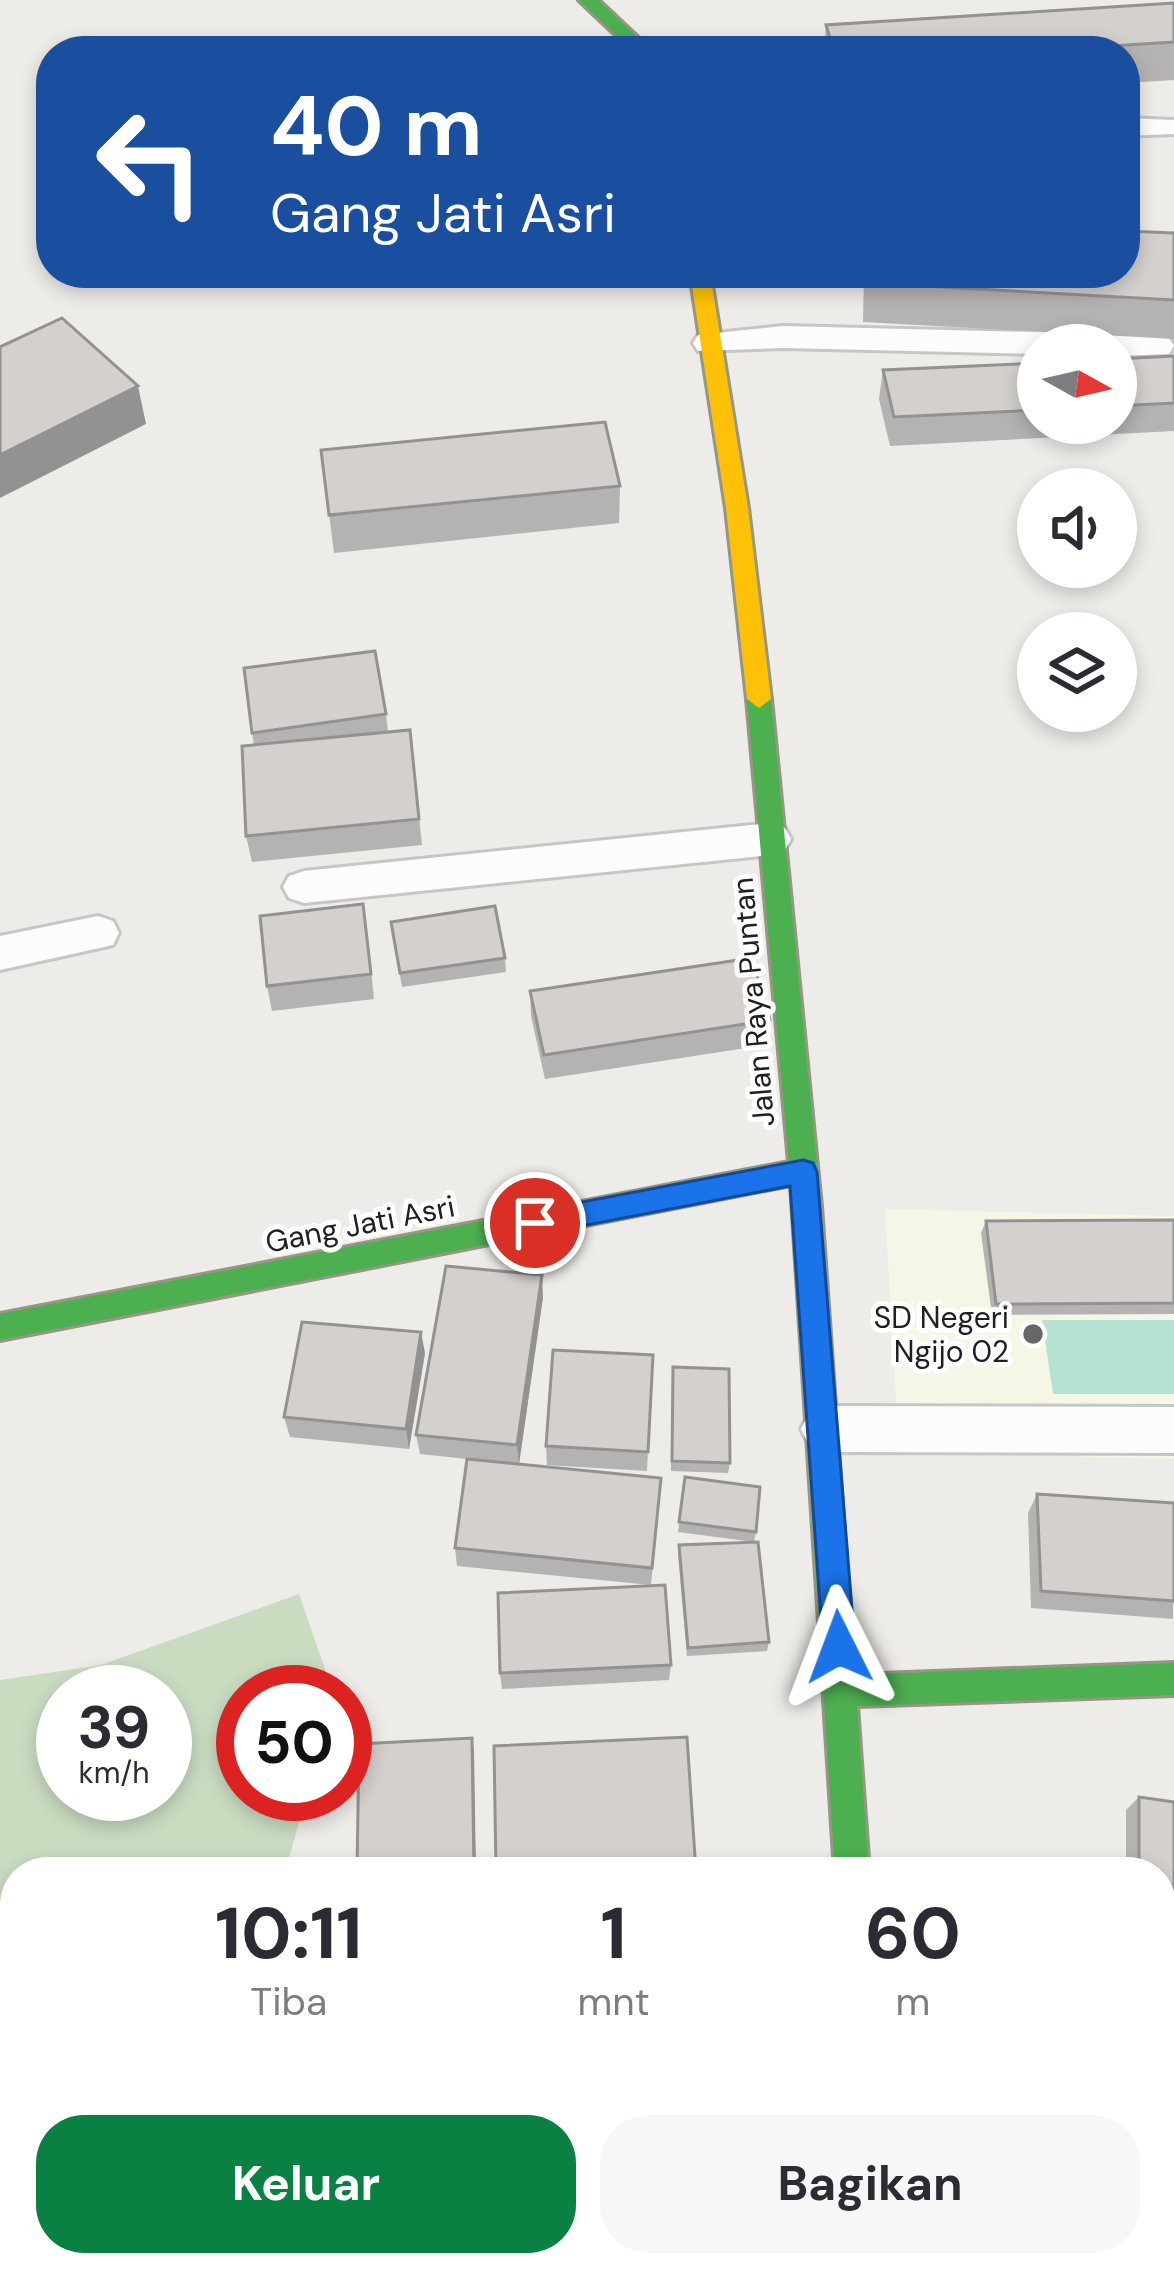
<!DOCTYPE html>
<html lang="id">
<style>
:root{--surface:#fff;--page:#f7f7f7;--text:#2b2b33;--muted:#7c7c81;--accent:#0b8043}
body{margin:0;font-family:"DM Sans",sans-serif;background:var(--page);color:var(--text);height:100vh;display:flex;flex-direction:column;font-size:45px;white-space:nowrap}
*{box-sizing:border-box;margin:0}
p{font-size:39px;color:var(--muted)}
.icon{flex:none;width:66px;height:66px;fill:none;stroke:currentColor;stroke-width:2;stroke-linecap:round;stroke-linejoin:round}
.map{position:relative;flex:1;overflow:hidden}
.side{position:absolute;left:0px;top:1857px;width:1176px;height:420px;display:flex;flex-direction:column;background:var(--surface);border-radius:48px 48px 0 0;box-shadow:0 6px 18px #0003}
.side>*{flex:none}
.hud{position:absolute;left:36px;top:36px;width:1104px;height:252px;border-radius:48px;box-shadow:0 6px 18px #0003;background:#1a4fa0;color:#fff;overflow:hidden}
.needle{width:78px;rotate:98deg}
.fabs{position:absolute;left:1017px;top:324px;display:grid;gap:24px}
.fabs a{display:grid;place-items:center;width:120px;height:120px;border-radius:50%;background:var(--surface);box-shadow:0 6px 18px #0003;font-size:60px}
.speed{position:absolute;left:36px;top:1665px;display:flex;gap:24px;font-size:60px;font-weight:700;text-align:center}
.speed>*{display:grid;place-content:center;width:156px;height:156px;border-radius:50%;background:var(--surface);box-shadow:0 6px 18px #0003;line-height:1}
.speed small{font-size:30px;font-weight:400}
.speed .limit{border:18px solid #d22;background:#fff;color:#111}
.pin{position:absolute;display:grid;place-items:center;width:102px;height:102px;color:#fff;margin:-51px;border:6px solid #fff;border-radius:50%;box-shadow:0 3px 12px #0007}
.me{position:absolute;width:132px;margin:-66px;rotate:357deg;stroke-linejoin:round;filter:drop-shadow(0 0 9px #0008)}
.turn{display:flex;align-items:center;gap:42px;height:252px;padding:0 36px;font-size:54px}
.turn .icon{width:156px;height:156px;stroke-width:2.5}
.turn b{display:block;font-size:84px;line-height:102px}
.eta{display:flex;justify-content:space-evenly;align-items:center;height:204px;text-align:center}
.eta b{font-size:72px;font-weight:700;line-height:84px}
.action{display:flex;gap:24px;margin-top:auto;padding:24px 36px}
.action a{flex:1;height:138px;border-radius:48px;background:var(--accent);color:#fff;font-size:48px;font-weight:700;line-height:138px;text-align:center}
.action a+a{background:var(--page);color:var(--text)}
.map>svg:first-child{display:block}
.education{fill:#f6f6e6}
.forest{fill:#c9dcc0;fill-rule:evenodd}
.pitch{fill:#b6e3d1}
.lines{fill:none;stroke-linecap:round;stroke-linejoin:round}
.lane-casing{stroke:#c7c6c5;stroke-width:6}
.fast-casing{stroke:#969782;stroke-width:6}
.slow-casing{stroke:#969782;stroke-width:6}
.lane{fill:#fcfcfc;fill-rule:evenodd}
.fast{fill:#4caf50;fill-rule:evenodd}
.slow{fill:#ffc107;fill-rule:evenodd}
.wall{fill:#b5b3b1}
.shaded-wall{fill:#949290}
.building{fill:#d3d0ce;stroke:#949290;stroke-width:3}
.route{fill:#1a73e8;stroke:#114b97;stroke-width:3}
.poi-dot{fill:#686766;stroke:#fff;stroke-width:4.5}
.labels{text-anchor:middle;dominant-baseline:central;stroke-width:10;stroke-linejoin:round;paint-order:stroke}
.street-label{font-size:30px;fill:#202020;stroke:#fff}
.poi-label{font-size:30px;fill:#202020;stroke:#fff;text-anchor:end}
</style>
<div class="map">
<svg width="1174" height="2277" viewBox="0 0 1174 2277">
<rect width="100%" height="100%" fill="#eeece9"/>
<polygon class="education" points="885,1209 1174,1216 1174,1459 899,1452"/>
<path class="forest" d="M299,1594L333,1692H243V1794H307L285,1872H15V2262H157L155,2277H0V1680L101,1665ZM63,1692H165V1794H63Z"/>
<polygon class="pitch" points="1042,1320 1174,1320 1174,1394 1053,1394"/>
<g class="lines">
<g class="lane-casing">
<g id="lane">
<polygon points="1125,118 1174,120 1174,134 1125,136"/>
<polygon points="783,326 1157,335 1169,338 1174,346 1169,354 1116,356 1116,345 1038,345 1038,354 783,348 698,351 693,343 698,335"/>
<polygon points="771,823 785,828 791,839 785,850 771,855 304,903 289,898 283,887 289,876 304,871"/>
<polygon points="98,916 113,921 119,933 113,945 0,970 0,936"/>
<polygon points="826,1406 1174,1407 1174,1453 826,1452 809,1445 801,1429 809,1413"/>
</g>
</g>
<g class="fast-casing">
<g id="fast">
<polygon points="579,0 598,0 652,51 633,51"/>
<polygon points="759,690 771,699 821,1206 854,1675 1174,1663 1174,1695 857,1706 869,1872 835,1872 791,1185 0,1340 0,1314 789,1162 747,699"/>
<polygon points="856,2262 892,2262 893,2277 857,2277"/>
</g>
</g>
<g class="slow-casing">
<polygon id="slow" points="690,273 710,273 748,508 771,699 759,708 747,699 726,508"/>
</g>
<use href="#lane" class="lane"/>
<use href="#fast" class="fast"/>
<use href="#slow" class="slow"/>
</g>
<g class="wall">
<polygon points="1174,3 1174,80 1125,83 1125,51 824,51 826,25"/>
<polygon points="1174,233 1174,339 863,322 864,273 1125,273"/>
<polygon points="1174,356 1174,431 890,446 879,399 883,370 1038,363 1038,423 1116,423 1116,359"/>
<polygon points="321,450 620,486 619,523 334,553"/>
<polygon points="386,714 388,732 410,730 422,845 252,862 246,836 254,745 252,733"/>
<polygon points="391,922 505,958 506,972 402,987"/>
<polygon points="367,930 374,999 272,1011 267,986"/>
<polygon points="530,991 770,1020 766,1045 545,1079 531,1016"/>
<polygon points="1174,1220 1174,1314 992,1315 981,1233 986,1221"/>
<polygon points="543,1297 519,1464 661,1478 651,1585 457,1566 455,1548 467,1459 420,1454 416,1435"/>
<polygon points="425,1353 409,1449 290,1437 284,1417"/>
<polygon points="653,1355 647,1471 547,1465 546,1446"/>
<polygon points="672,1378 730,1463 728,1473 671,1471"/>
<polygon points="685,1477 756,1532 754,1542 678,1532"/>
<polygon points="1037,1494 1174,1503 1173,1619 1031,1608 1028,1513"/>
<polygon points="679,1545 769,1642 767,1651 687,1656 678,1555"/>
<polygon points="671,1665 669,1680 502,1689 500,1673"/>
<polygon points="1139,1797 1174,1802 1174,1919 1161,1917 1161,1872 1126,1872 1126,1810"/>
<polygon points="1161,1939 1174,1941 1174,2084 1161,2082"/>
<polygon points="1161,2100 1174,2102 1174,2258 1161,2256"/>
<polygon points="390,2262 661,2262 396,2276 390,2273"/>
<polygon points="948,2262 1064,2262 1064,2277 947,2277"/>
<polygon points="1066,2262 1131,2262 1174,2277 1066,2277"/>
</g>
<g class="shaded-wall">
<polygon points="138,386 146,424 0,498 0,455"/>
<polygon points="542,1275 543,1297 519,1464 517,1445"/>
<polygon points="421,1332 425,1353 409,1449 406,1429"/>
<polygon points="472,1738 474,1752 476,1872 474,1872"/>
</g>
<g class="building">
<polygon points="1174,3 1174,42 1032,51 834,51 826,25"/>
<polygon points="1125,231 1174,233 1174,300 869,283 869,273 1125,273"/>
<polygon points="62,318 138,386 0,455 0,347"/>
<polygon points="1174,356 1174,403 1116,406 1116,359"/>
<polygon points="1038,363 1038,410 894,417 883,370"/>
<polygon points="605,422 620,486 329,515 321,450"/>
<polygon points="375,651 386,714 252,733 244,668"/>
<polygon points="410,730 419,819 246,836 242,746"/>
<polygon points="363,904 371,974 267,986 260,916"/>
<polygon points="495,906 505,958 400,973 391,922"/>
<polygon points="752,958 770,1020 544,1055 530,991"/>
<polygon points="1174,1220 1174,1303 996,1304 986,1221"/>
<polygon points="446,1266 542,1275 517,1445 416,1435"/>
<polygon points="302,1322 421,1332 406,1429 284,1417"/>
<polygon points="553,1350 653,1355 648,1452 546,1446"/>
<polygon points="673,1367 729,1369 730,1463 672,1461"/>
<polygon points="467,1459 661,1478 652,1568 455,1548"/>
<polygon points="685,1477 760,1487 756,1532 679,1522"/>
<polygon points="1037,1494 1174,1503 1174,1601 1041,1591"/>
<polygon points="758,1542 769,1642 688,1648 679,1545"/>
<polygon points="665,1585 671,1665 500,1673 498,1593"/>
<polygon points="687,1737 696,1872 496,1872 494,1746"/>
<polygon points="472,1738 474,1872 357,1872 359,1744"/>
<polygon points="1139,1797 1174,1802 1174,1906 1161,1904 1161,1872 1139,1872"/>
<polygon points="1161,1939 1174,1941 1174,2074 1161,2072"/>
<polygon points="1161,2100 1174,2102 1174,2252 1161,2250"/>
<polygon points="390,2262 585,2262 390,2273"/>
<polygon points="957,2262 1064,2262 1064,2277 956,2277"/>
<polygon points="1073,2262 1131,2262 1174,2269 1174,2277 1073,2277"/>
</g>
<polygon class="route" points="803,1160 813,1163 817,1172 855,1647 850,1658 839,1663 828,1658 823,1647 790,1186 535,1235 525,1232 521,1223 525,1214 535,1211"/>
<circle class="poi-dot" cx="1033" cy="1334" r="12"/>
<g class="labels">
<g class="street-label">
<text transform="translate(753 1002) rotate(-95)">Jalan Raya Puntan</text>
<text transform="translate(360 1224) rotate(-11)">Gang Jati Asri</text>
</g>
<g class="poi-label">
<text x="1009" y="1317">SD Negeri<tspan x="1009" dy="34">Ngijo 02</tspan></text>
</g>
</g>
</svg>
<div class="fabs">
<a><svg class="needle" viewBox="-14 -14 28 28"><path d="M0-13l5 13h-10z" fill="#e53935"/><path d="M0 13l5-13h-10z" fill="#7c7c81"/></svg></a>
<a><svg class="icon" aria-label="sound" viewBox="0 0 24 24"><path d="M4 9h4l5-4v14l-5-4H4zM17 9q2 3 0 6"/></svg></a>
<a><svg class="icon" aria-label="layers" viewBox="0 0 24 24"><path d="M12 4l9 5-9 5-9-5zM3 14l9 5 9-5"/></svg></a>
</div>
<div class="speed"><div>39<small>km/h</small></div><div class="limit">50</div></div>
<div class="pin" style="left:535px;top:1223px;background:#d93025"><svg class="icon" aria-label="arrive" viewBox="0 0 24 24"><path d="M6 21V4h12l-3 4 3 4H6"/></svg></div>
<svg class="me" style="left:839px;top:1647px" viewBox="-20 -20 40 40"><path d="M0-17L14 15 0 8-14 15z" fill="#1a73e8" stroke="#fff" stroke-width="4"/></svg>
<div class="hud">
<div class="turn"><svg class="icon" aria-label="left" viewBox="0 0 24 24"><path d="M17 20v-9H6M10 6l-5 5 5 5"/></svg><div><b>40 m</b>Gang Jati Asri</div></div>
</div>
<section class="side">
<div class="eta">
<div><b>10:11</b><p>Tiba</p></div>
<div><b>1</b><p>mnt</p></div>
<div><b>60</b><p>m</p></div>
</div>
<div class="action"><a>Keluar</a><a>Bagikan</a></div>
</section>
</div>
